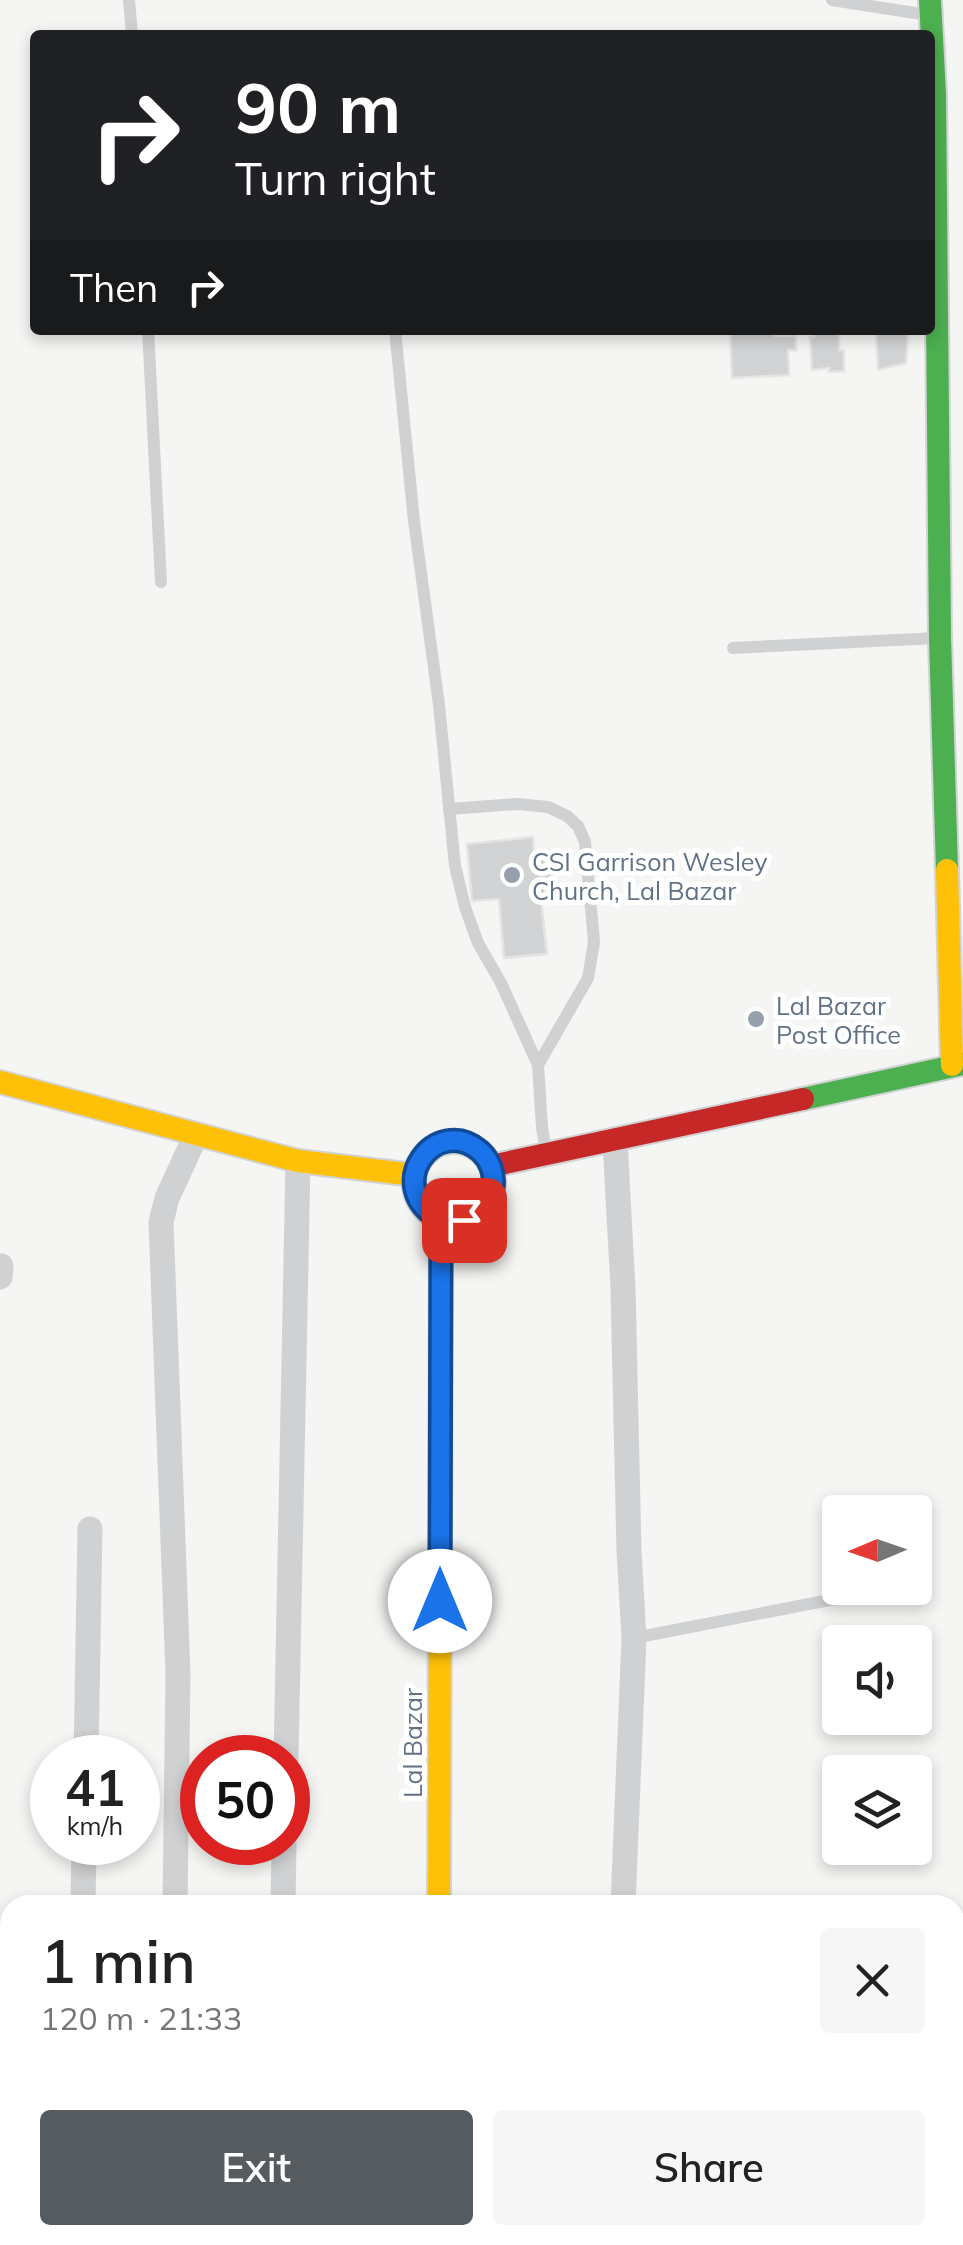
<!DOCTYPE html>
<meta charset="utf-8">
<style>
:root{--surface:#fff;--page:#f6f6f6;--text:#222;--muted:#767676;--accent:#565b60}
body{margin:0;font-family:Mulish,sans-serif;background:var(--page);color:var(--text);height:100vh;display:flex;flex-direction:column;font-size:38px;white-space:nowrap}
*{box-sizing:border-box;margin:0}
p{font-size:32px;color:var(--muted)}
.icon{flex:none;width:55px;height:55px;fill:none;stroke:currentColor;stroke-width:2;stroke-linecap:round;stroke-linejoin:round}
.map{position:relative;flex:1;overflow:hidden}
.panel{position:absolute;left:0px;top:1895px;width:965px;height:350px;display:flex;flex-direction:column;background:var(--surface);border-radius:30px 30px 0 0;box-shadow:0 5px 15px #0003}
.panel>*{flex:none}
.banner{position:absolute;left:30px;top:30px;width:905px;height:305px;border-radius:10px;box-shadow:0 5px 15px #0003;background:#202124;color:#fff;overflow:hidden}
.needle{width:65px;rotate:268deg}
.controls{position:absolute;left:822px;top:1495px;display:grid;gap:20px}
.controls a{display:grid;place-items:center;width:110px;height:110px;border-radius:10px;background:var(--surface);box-shadow:0 5px 15px #0003;font-size:50px}
.speed{position:absolute;left:30px;top:1735px;display:flex;gap:20px;font-size:50px;font-weight:700;text-align:center}
.speed>*{display:grid;place-content:center;width:130px;height:130px;border-radius:50%;background:var(--surface);box-shadow:0 5px 15px #0003;line-height:1}
.speed small{font-size:25px;font-weight:400}
.speed .limit{border:15px solid #d22;background:#fff;color:#111}
.pin{position:absolute;display:grid;place-items:center;width:85px;height:85px;color:#fff;margin:-42px;border-radius:20px;box-shadow:0 5px 15px #0006}
.me{position:absolute;width:110px;margin:-55px;rotate:0deg;stroke-linejoin:round;filter:drop-shadow(0 0 8px #0008)}
.turn{display:flex;align-items:center;gap:35px;height:210px;padding:0 40px;font-size:45px}
.turn .icon{width:130px;height:130px;stroke-width:2.5}
.turn b{display:block;font-size:70px;line-height:85px}
.then{display:flex;align-items:center;height:95px;padding:0 40px;background:#0003;gap:20px;font-size:38px}
.round{display:grid;place-items:center;flex:none;width:105px;height:105px;border-radius:10px;background:var(--page)}
.head{display:flex;align-items:center;justify-content:space-between;height:170px;padding:0 40px}
h1{font-size:60px;font-weight:600;line-height:75px}
.button{display:flex;gap:20px;margin-top:auto;padding:20px 40px}
.button a{flex:1;height:115px;border-radius:10px;background:var(--accent);color:#fff;font-size:40px;font-weight:600;line-height:115px;text-align:center}
.button a+a{background:var(--page);color:var(--text)}
.map>svg:first-child{display:block}
.building{fill:#d2d3d4;stroke:#e4e4e3;stroke-width:2.5}
.lines{fill:none;stroke-linecap:round;stroke-linejoin:round}
.fast-casing{stroke:#d1d3d4;stroke-width:26}
.slow-casing{stroke:#d1d3d4;stroke-width:26}
.jam-casing{stroke:#d1d3d4;stroke-width:26}
.lane{stroke:#d0d1d2;stroke-width:12}
.street{stroke:#d0d1d2;stroke-width:25}
.fast{stroke:#4caf50;stroke-width:22}
.slow{stroke:#ffc107;stroke-width:22}
.jam{stroke:#c62828;stroke-width:22}
.route-casing{stroke:#114b97;stroke-width:25}
.route{stroke:#1a73e8;stroke-width:18}
.poi-dot{fill:#95a0ac;stroke:#fff;stroke-width:4}
.labels{text-anchor:middle;dominant-baseline:central;stroke-width:10;stroke-linejoin:round;paint-order:stroke}
.poi-label{font-size:25px;fill:#627286;stroke:#fff;text-anchor:start}
.street-label{font-size:25px;fill:#627286;stroke:#fff}
</style>
<div class="map">
<svg width="963" height="2245" viewBox="0 0 963 2245">
<rect width="100%" height="100%" fill="#f5f5f3"/>
<g class="building">
<polygon points="730,330 775,330 775,336 796,336 796,350 788,350 789,375 732,378"/>
<polygon points="814,330 839,330 839,350 844,351 844,371 829,372 829,368 812,370 810,337 814,337"/>
<polygon points="876,330 908,330 906,363 878,370"/>
<polygon points="533,837 534,852 552,850 557,898 541,900 547,954 504,958 499,899 472,901 467,844"/>
</g>
<g class="lines">
<g class="fast-casing">
<g id="fast">
<polyline points="930,0 935,95 940,638 947,870"/>
<polyline points="803,1099 963,1064"/>
<circle cx="454" cy="1182" r="40"/>
<polyline points="440,2235 440,2245"/>
</g>
</g>
<g class="slow-casing">
<g id="slow">
<polyline points="947,870 952,1065"/>
<polyline points="0,1082 298,1161 414,1175"/>
<polyline points="439,1905 441,1220"/>
</g>
</g>
<g class="jam-casing">
<polyline id="jam" points="491,1166 803,1099"/>
</g>
<g class="lane">
<polyline points="129,0 132,35"/>
<polyline points="832,0 928,15"/>
<polyline points="148,330 161,582"/>
<polyline points="395,330 414,521 439,705 455,866 465,907 478,943 501,983 538,1065"/>
<polyline points="733,648 937,638"/>
<polyline points="449,809 518,804 548,807 567,816 578,826 585,842 594,942 588,978 538,1065 542,1128 546,1150"/>
<polyline points="634,1638 845,1597"/>
</g>
<g class="street">
<polyline points="615,1141 623,1288 629,1551 634,1638 623,1905"/>
<polyline points="0,1277 1,1266"/>
<polyline points="86,1758 90,1529"/>
<polyline points="286,1758 298,1161"/>
<polyline points="83,1905 84,1842"/>
<polyline points="175,1905 178,1674 161,1222 167,1198 196,1135"/>
<polyline points="283,1905 284,1842"/>
<polyline points="0,1993 10,1993"/>
<polyline points="955,2227 963,2231"/>
<polyline points="620,2235 621,2245"/>
<polyline points="747,2235 753,2245"/>
<polyline points="79,2245 79,2235"/>
<polyline points="172,2245 172,2235"/>
<polyline points="278,2245 278,2235"/>
<polyline points="836,2245 837,2235"/>
</g>
<use href="#fast" class="fast"/>
<use href="#slow" class="slow"/>
<use href="#jam" class="jam"/>
</g>
<g class="lines">
<g class="route-casing">
<path id="route" d="M440,1601L441,1220C380,1187 436,1113 480,1151C490,1160 495,1174 493,1187C490,1204 479,1214 464,1220"/>
</g>
<use href="#route" class="route"/>
</g>
<g class="poi-dot">
<circle cx="512" cy="875" r="10"/>
<circle cx="756" cy="1019" r="10"/>
</g>
<g class="labels">
<g class="poi-label">
<text x="532" y="861">CSI Garrison Wesley<tspan x="532" dy="29">Church, Lal Bazar</tspan></text>
<text x="776" y="1005">Lal Bazar<tspan x="776" dy="29">Post Office</tspan></text>
</g>
<g class="street-label">
<text transform="translate(412 1743) rotate(-90)">Lal Bazar</text>
</g>
</g>
</svg>
<div class="controls">
<a><svg class="needle" viewBox="-14 -14 28 28"><path d="M0-13l5 13h-10z" fill="#e53935"/><path d="M0 13l5-13h-10z" fill="#767676"/></svg></a>
<a><svg class="icon" aria-label="sound" viewBox="0 0 24 24"><path d="M4 9h4l5-4v14l-5-4H4zM17 9q2 3 0 6"/></svg></a>
<a><svg class="icon" aria-label="layers" viewBox="0 0 24 24"><path d="M12 4l9 5-9 5-9-5zM3 14l9 5 9-5"/></svg></a>
</div>
<div class="speed"><div>41<small>km/h</small></div><div class="limit">50</div></div>
<div class="pin" style="left:464px;top:1220px;background:#d93025"><svg class="icon" aria-label="arrive" viewBox="0 0 24 24"><path d="M6 21V4h12l-3 4 3 4H6"/></svg></div>
<svg class="me" style="left:440px;top:1601px" viewBox="-20 -20 40 40"><circle r="19" fill="#fff"/><path d="M0-13L10 11 0 6-10 11z" fill="#1a73e8"/></svg>
<div class="banner">
<div class="turn"><svg class="icon" aria-label="right" viewBox="0 0 24 24"><path d="M7 20v-9h11M14 6l5 5-5 5"/></svg><div><b>90 m</b>Turn right</div></div>
<div class="then">Then<svg class="icon" aria-label="right" viewBox="0 0 24 24"><path d="M7 20v-9h11M14 6l5 5-5 5"/></svg></div>
</div>
<section class="panel">
<div class="head"><div><h1>1 min</h1><p>120 m · 21:33</p></div><a class="round"><svg class="icon" aria-label="close" viewBox="0 0 24 24"><path d="M6 6l12 12M18 6L6 18"/></svg></a></div>
<div class="button"><a>Exit</a><a>Share</a></div>
</section>
</div>
